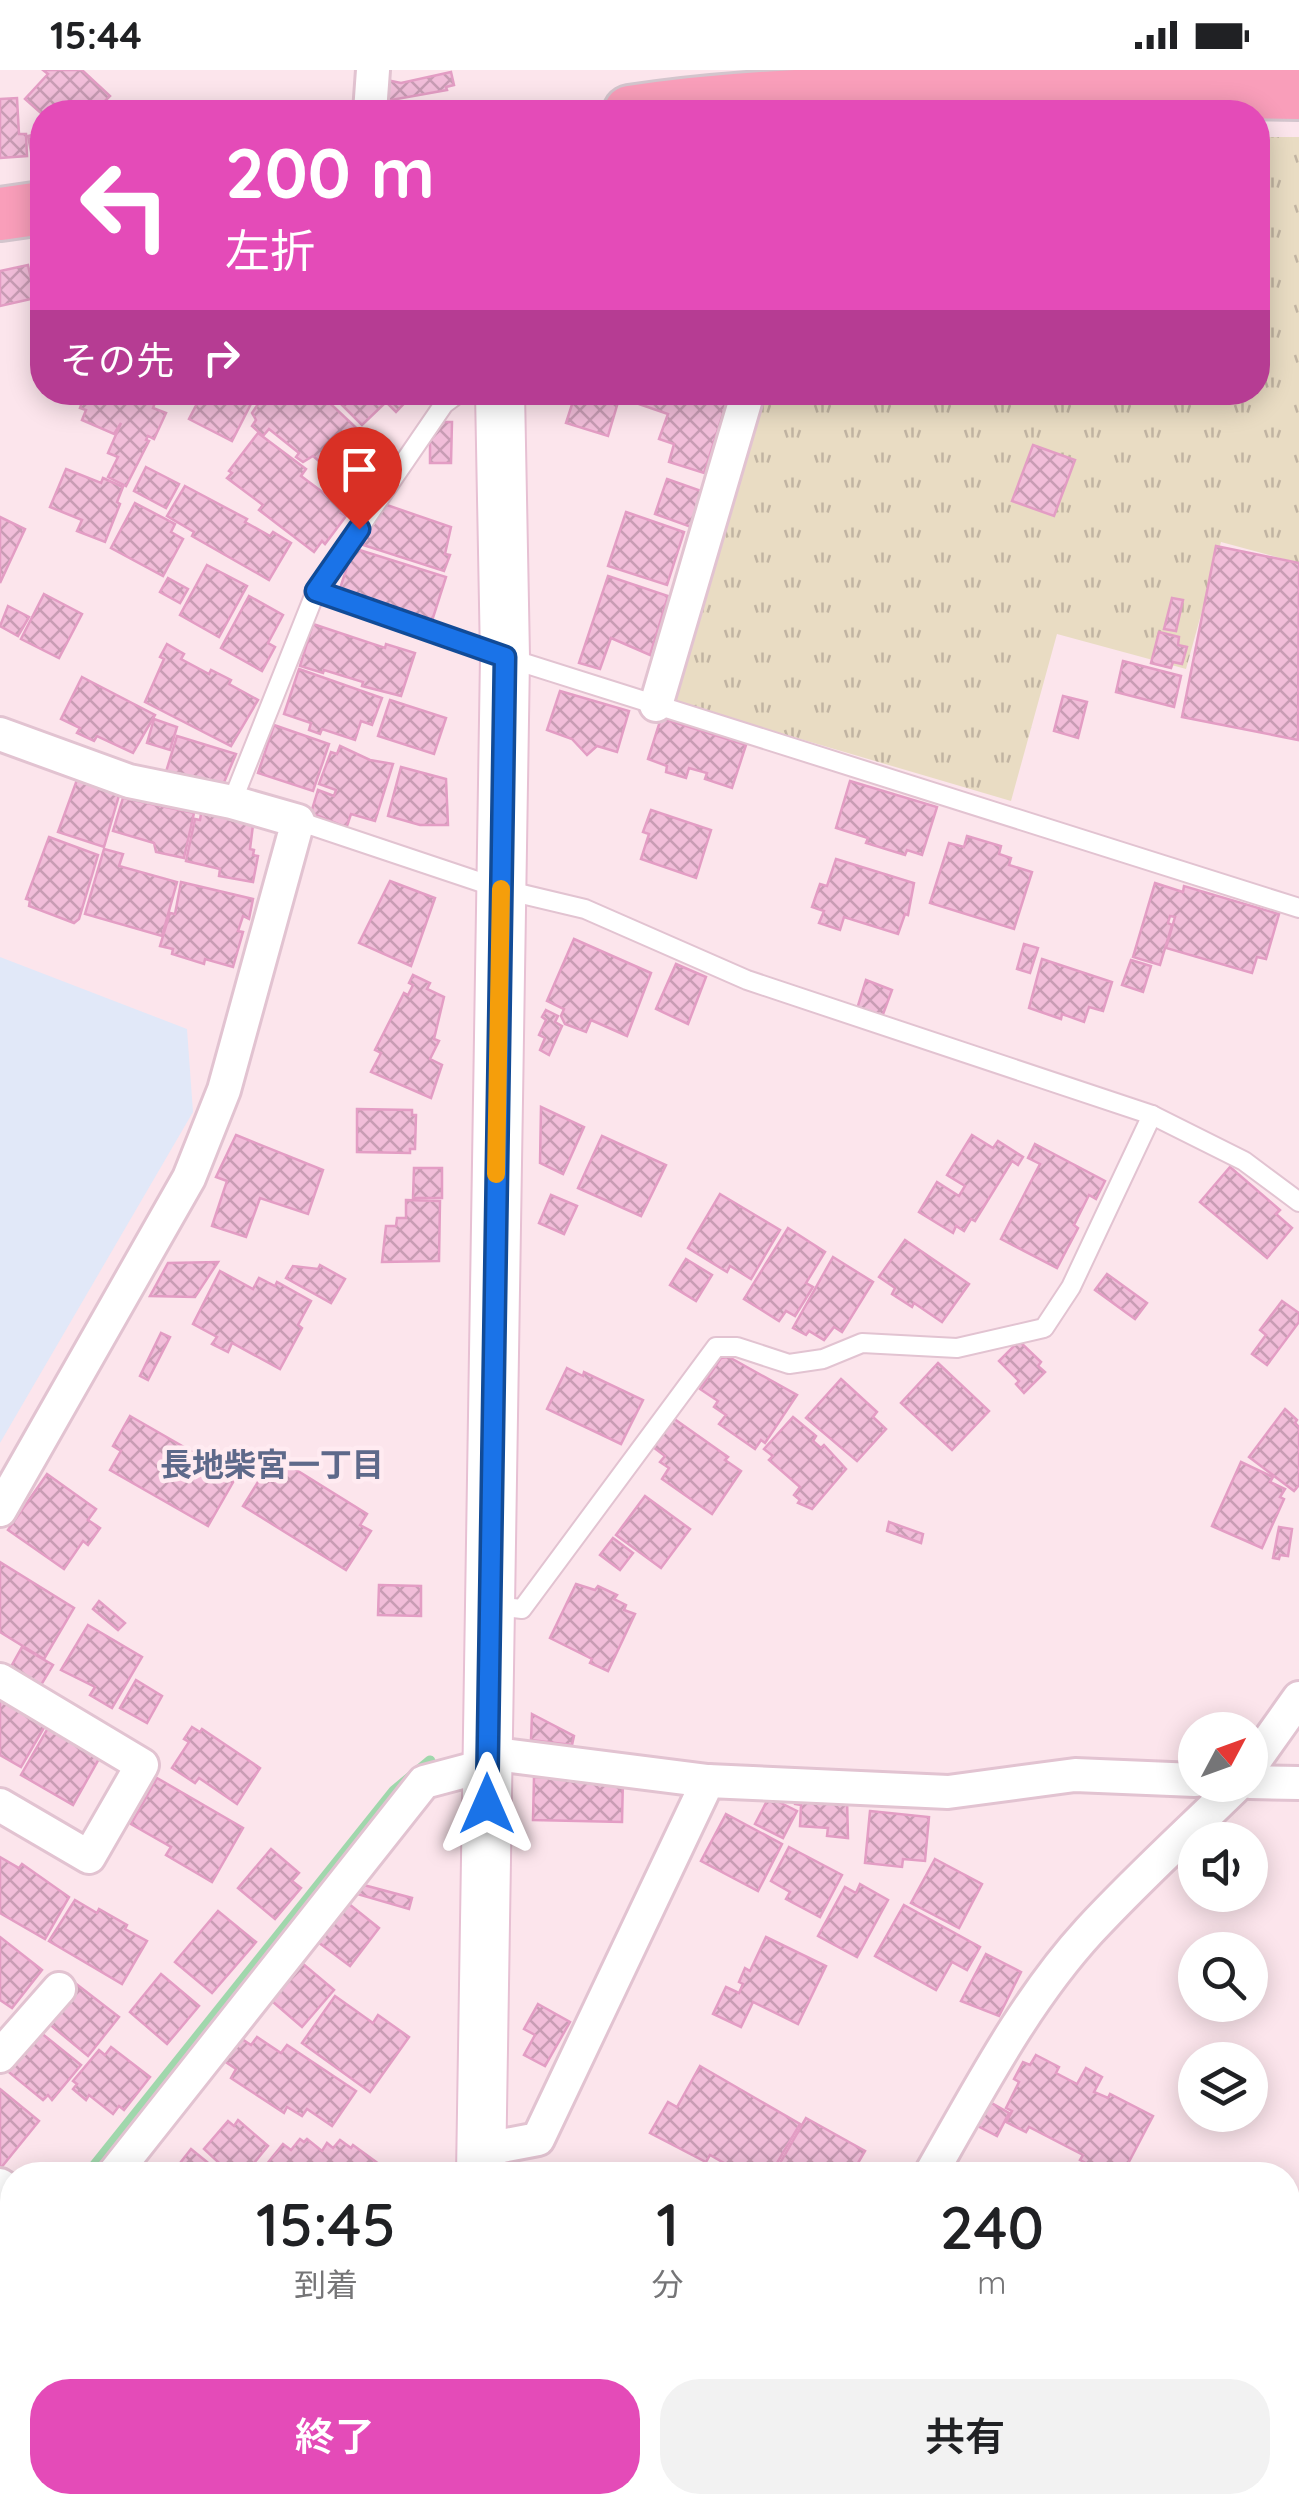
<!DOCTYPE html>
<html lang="ja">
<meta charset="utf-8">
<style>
:root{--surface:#fff;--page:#f2f2f2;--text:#202124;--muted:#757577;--accent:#e44bb8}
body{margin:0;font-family:Quicksand,"Noto Sans JP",sans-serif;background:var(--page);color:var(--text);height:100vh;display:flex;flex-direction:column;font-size:38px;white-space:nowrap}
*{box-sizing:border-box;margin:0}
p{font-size:32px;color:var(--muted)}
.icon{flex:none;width:55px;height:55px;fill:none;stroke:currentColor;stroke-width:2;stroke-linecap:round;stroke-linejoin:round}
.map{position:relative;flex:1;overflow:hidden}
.details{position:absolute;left:0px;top:2092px;width:1300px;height:352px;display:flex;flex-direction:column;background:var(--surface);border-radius:40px 40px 0 0;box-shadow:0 5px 25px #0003}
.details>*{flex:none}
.guide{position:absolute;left:30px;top:30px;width:1240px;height:305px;border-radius:40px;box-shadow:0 5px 25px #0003;background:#e44bb8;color:#fff;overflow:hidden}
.needle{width:65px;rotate:49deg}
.controls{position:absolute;left:1178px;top:1642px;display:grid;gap:20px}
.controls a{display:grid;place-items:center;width:90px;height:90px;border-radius:50%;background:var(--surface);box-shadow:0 5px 25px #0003;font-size:50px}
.pin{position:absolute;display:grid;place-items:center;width:85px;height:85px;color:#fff;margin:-102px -42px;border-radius:50% 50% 50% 0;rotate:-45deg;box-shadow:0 0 10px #0007}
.pin .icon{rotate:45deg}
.me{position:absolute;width:110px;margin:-55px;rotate:0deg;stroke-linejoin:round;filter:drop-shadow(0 0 8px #0008)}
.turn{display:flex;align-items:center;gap:35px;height:210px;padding:0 30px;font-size:45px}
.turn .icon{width:130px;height:130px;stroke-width:2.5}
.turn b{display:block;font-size:70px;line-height:85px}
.then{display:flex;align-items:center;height:95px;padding:0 30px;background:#0003;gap:20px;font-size:38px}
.eta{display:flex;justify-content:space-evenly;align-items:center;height:170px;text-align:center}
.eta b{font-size:60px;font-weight:600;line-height:70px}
.action{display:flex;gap:20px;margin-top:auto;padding:20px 30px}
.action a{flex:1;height:115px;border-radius:40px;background:var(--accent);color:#fff;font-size:40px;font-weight:600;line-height:115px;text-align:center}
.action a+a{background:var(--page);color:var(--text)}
.status{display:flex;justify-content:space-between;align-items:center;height:70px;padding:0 50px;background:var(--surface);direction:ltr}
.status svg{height:28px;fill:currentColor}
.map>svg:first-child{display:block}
.education{fill:#e1e8f8}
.grass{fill:url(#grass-tufts)}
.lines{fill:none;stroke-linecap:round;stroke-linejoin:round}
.stream{stroke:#a0d7ac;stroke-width:11}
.building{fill:url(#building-cross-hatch);stroke:#e39dc4;stroke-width:2.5}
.lane-casing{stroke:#e2c3d1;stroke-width:22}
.street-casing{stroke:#e2c3d1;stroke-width:38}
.secondary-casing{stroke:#e7c0d3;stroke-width:52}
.primary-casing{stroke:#d3c5cd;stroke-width:58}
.lane{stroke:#fff;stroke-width:18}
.street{stroke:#fff;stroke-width:32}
.secondary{stroke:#fff;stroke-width:48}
.primary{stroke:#f99eba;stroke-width:52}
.route-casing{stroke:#114b97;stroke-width:25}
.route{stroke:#1a73e8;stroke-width:18}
.slow{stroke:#f59e0b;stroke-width:18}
.labels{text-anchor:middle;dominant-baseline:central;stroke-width:9;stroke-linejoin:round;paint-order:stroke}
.neighbourhood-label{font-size:32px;font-weight:bold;fill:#5e698a;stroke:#ffebf1}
</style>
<div class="status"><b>15:44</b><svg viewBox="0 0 49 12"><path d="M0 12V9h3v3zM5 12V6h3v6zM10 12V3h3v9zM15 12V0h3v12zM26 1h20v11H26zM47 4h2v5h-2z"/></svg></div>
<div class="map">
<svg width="1299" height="2444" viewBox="0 0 1299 2444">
<defs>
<pattern id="grass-tufts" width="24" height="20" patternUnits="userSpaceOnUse" patternTransform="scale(2.5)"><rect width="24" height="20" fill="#e9dcc3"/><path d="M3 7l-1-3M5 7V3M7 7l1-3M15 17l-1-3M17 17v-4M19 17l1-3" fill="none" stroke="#c1b4a2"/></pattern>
<pattern id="building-cross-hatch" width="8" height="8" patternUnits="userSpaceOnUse" patternTransform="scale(2.5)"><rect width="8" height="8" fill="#f1bdd9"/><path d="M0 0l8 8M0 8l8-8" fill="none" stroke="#c89cb4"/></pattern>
</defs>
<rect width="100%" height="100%" fill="#fce5ec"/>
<polygon class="education" points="0,887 187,959 193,1042 0,1373"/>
<polygon class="grass" points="1258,67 1299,67 1299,493 1221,472 1186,599 1057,564 1011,731 678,633 668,619 759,323 1258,322"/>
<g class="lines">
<g class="stream">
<polyline points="87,2105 394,1721 430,1691"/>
<polyline points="0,2178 12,2172"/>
</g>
</g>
<g class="building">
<polygon points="43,0 82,0 110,26 94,42 42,44 25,29 48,4"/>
<polygon points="451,2 454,15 446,17 447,20 380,32 382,9 401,13"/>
<polygon points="17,28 19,64 26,64 27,86 0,88 0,29"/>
<polygon points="42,63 42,84 32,87 28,66"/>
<polygon points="28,195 35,228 0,236 0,201"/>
<polygon points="86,322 146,322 156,330 153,338 166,343 154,369 148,366 146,370 149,371 126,416 108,407 118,387 108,383 121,353 114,364 82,350 86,340 80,338"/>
<polygon points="203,322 257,322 232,371 189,349"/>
<polygon points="266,322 318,322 382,382 352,419 313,386 303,392 296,387 299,383 269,359 263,366 252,356 256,350 252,343"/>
<polygon points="356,322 371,322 383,335 362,355 342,335"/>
<polygon points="376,322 415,322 396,342"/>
<polygon points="576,322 621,322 608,366 566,353"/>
<polygon points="621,322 711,322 728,328 704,403 669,392 674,374 659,369 668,344 639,334 620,325"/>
<polygon points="430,352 452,352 451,393 430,393"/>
<polygon points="258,363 306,399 301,406 345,439 341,443 346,446 325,474 322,471 314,482 259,440 263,435 227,408 232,403 229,401"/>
<polygon points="1033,375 1075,390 1054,446 1012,431"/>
<polygon points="146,397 179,414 166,438 134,421"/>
<polygon points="66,399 101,413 103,408 123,417 117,432 120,434 105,472 77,461 82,450 50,437"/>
<polygon points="667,409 704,422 691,457 655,444"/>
<polygon points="185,416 247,449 245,452 270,466 273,462 291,473 269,510 192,466 194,462 167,446"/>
<polygon points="135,433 175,454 171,462 183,469 163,506 111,478"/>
<polygon points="381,433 451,457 445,484 450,485 444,501 363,475 372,447"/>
<polygon points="626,442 684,462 667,515 608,496"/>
<polygon points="0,447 25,459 0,513"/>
<polygon points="1216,476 1299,493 1298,670 1182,647"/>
<polygon points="353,478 446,507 431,554 338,525"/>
<polygon points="207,495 247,516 219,567 180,545"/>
<polygon points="608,506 668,526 650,585 611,568 600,599 579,593"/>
<polygon points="168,508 188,519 180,533 160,522"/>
<polygon points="44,524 82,544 59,588 21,569"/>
<polygon points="249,526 283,545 268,573 275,577 262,601 221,578"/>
<polygon points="1172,528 1183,530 1176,561 1164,559"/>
<polygon points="8,536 29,547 18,566 0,556"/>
<polygon points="313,554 385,578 386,574 415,583 401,626 362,616 363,612 324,600 323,603 300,596"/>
<polygon points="1159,562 1179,567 1178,575 1187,577 1182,594 1173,592 1171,598 1151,593"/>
<polygon points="167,574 184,584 181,589 209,604 211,600 231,610 229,614 258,630 231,676 145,632 164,589 160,587"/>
<polygon points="1123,591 1181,606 1174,637 1116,622"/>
<polygon points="299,599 382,628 372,655 361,651 355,670 322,659 320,664 309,660 311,653 284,644"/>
<polygon points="82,607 155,645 133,683 97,666 94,671 77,663 80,658 61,649"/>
<polygon points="560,621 629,641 617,682 597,676 587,685 572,669 547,660"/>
<polygon points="1063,626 1087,632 1078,668 1054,661"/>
<polygon points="390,630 446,648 434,684 378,666"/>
<polygon points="661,648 746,675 732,718 705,709 707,703 689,698 686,708 666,702 667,696 648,689"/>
<polygon points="154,649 177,657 170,680 147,673"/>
<polygon points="274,655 329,674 313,721 258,703"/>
<polygon points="177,666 236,684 222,717 165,705"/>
<polygon points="340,676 370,690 393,694 375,751 351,744 347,756 343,756 311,743 318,720 334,726 336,720 319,714 331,682 337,684"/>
<polygon points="401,697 446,709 448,755 420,755 388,746"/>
<polygon points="78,707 120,722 104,777 58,762"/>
<polygon points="850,711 937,737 922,785 907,780 905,785 866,773 868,768 836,758"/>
<polygon points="123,728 194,743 184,788 156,782 154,773 113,761"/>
<polygon points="202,738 254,747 250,779 254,780 253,785 258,786 253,812 219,806 220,799 186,791 195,749 200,750"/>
<polygon points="651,740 711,760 696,808 641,789 649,764 643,762"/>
<polygon points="967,766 1001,776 999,784 1011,788 1009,795 1032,802 1014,859 930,833 949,773 964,777"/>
<polygon points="49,767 98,785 79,849 74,853 29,836 30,830 26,829"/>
<polygon points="104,779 123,784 119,796 177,812 162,866 85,844"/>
<polygon points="836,789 914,813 908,845 905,844 898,864 844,847 840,860 819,853 824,841 812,837 820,814 827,816"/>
<polygon points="390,811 435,828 411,896 359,873"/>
<polygon points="181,812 253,829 249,849 243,846 238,861 243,862 233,897 205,889 204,894 172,884 173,879 160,876 170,843 175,844"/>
<polygon points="1155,813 1183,822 1184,816 1279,844 1266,889 1257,887 1252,903 1166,878 1175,847 1170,846 1168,853 1172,855 1160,895 1133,887"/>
<polygon points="574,869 651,903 627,966 591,950 586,962 565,954 561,946 564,939 547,931"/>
<polygon points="1024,874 1038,878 1030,903 1017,899"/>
<polygon points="1042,889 1112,912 1103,941 1089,937 1084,952 1062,944 1061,949 1029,938"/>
<polygon points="1131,890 1151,896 1143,922 1122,915"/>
<polygon points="676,894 706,907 688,954 656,939"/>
<polygon points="413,905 430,913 427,919 444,927 434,969 439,971 430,989 442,995 431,1028 371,1002 381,983 375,980 404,923 408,925 413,915 409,913"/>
<polygon points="866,910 892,920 882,947 857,939"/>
<polygon points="546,940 558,946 555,952 562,956 549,985 540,980 545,968 539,965 546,950 542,947"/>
<polygon points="541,1037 584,1057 563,1104 540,1093"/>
<polygon points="357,1039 412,1040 412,1045 416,1045 415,1079 410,1079 410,1083 357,1082"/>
<polygon points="236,1065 323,1100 308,1144 260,1128 246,1167 212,1156 227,1111 216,1107"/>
<polygon points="972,1065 993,1078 998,1071 1023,1087 1018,1095 1012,1091 975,1151 971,1149 964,1161 956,1156 953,1163 919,1142 937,1112 959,1126 965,1116 947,1105"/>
<polygon points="602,1066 666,1095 641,1146 578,1118"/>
<polygon points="1035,1074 1105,1111 1096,1129 1089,1125 1074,1155 1078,1158 1057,1198 1001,1169 1040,1094 1028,1088"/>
<polygon points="1230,1097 1280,1140 1276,1144 1292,1158 1267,1188 1200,1132"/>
<polygon points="414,1098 442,1098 442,1128 413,1128"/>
<polygon points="720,1124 780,1160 751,1209 730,1196 727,1202 688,1178"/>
<polygon points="551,1125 577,1136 564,1164 539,1153"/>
<polygon points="406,1130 440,1131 439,1191 382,1192 386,1156 396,1156 397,1148 406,1148"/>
<polygon points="788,1158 825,1182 806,1213 813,1217 795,1246 786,1241 779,1251 744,1229"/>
<polygon points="905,1170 969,1214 942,1252 914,1233 912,1237 892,1224 895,1218 879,1207"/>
<polygon points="833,1187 873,1212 842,1262 834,1257 824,1270 809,1261 806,1265 793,1258"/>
<polygon points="686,1189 712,1205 696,1231 670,1215"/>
<polygon points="218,1192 195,1227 150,1226 168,1193"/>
<polygon points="320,1195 345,1209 331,1233 286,1208 293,1196 318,1199"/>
<polygon points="220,1201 253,1219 259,1208 275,1216 277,1212 311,1231 298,1255 302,1258 280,1299 232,1273 228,1282 212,1274 217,1267 193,1254"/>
<polygon points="1107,1204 1147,1233 1135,1249 1095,1220"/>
<polygon points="1282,1231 1299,1243 1299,1252 1267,1295 1252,1284 1266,1265 1260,1260"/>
<polygon points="161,1263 170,1267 148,1310 140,1306"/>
<polygon points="1019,1271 1041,1292 1038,1296 1045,1302 1024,1323 1016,1314 1019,1311 999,1291"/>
<polygon points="729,1287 797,1325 765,1373 761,1370 755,1379 719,1354 726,1345 714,1337 718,1331 700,1319 721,1288"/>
<polygon points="938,1293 989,1341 952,1380 901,1333"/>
<polygon points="567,1298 583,1306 584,1302 643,1330 621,1374 547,1339"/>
<polygon points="841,1309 877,1342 873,1347 886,1359 857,1391 806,1348"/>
<polygon points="1285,1339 1297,1350 1295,1353 1299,1357 1299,1415 1294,1421 1249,1387"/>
<polygon points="130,1346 236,1407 208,1456 110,1400 121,1381 113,1376"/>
<polygon points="793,1347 816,1366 813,1371 821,1378 824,1375 846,1399 812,1439 798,1433 800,1430 794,1425 800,1417 769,1390 773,1386 764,1379"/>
<polygon points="673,1348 728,1387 725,1390 741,1401 712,1444 662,1409 669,1398 660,1392 665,1386 653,1377"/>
<polygon points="274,1386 367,1444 360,1455 371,1461 346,1500 243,1436"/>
<polygon points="1241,1392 1273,1407 1270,1412 1285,1419 1280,1427 1284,1429 1262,1478 1212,1456"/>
<polygon points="47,1404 96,1439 88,1450 100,1458 88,1475 83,1471 64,1499 8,1460"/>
<polygon points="645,1426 690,1459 661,1498 616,1465"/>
<polygon points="889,1452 923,1464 921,1473 887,1461"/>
<polygon points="1279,1457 1292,1459 1288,1486 1280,1485 1279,1489 1273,1488"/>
<polygon points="613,1468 633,1483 620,1500 600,1485"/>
<polygon points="0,1492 74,1538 44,1589 0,1562"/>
<polygon points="576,1514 595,1520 598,1516 617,1525 614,1529 626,1535 624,1540 635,1544 608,1601 590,1593 592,1589 550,1568"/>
<polygon points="379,1515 421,1516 421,1546 378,1545"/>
<polygon points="99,1531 125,1553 118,1560 93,1539"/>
<polygon points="88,1555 142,1587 112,1638 90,1625 95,1617 61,1600"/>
<polygon points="22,1577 53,1595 38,1620 8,1602"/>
<polygon points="136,1610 162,1626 147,1653 120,1638"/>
<polygon points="0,1630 45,1656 21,1697 0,1685"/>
<polygon points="532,1644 574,1666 572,1675 531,1670"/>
<polygon points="192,1657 200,1662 202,1659 260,1698 237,1734 199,1708 195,1713 172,1698 189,1672 184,1669"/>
<polygon points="48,1658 100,1687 73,1735 21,1705"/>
<polygon points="534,1707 623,1708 622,1752 533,1750"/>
<polygon points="157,1708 243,1758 212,1812 166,1785 171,1777 131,1754"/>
<polygon points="795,1722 847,1728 848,1768 827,1766 828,1758 800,1756 801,1735 795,1734"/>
<polygon points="769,1727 797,1741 783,1768 755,1754"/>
<polygon points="870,1741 929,1747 925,1791 903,1789 902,1797 865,1793"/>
<polygon points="726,1744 782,1774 758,1821 701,1791"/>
<polygon points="789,1777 842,1805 820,1847 786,1829 790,1822 771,1811"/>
<polygon points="271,1779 299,1803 292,1811 301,1818 275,1849 238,1818"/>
<polygon points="0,1787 19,1798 22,1794 69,1827 45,1869 0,1843"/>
<polygon points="935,1789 982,1814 959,1858 911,1833"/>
<polygon points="360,1814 412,1828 409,1839 357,1824"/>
<polygon points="860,1814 888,1830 857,1887 818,1866 845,1817 856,1823"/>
<polygon points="75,1830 97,1843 99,1839 127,1855 125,1859 147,1871 122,1914 49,1871"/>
<polygon points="344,1830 379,1858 350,1896 310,1866"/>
<polygon points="904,1835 980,1877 967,1900 952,1892 936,1920 875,1886"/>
<polygon points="218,1841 256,1872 212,1923 175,1892"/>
<polygon points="0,1867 42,1900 12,1938 0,1930"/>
<polygon points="766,1867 826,1896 798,1954 753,1932 741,1957 713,1944 726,1917 739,1923 743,1914 739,1912 745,1898 750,1901"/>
<polygon points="986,1884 1021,1902 999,1946 961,1931"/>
<polygon points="296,1888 334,1920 302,1957 265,1925"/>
<polygon points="161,1904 199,1936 167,1974 130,1942"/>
<polygon points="75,1913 119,1947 88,1986 47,1952"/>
<polygon points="335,1926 373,1953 378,1945 409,1967 370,2022 302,1973"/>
<polygon points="538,1934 570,1952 545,1996 524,1985 535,1965 524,1959"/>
<polygon points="40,1962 81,1995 52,2030 48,2025 43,2030 5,1999"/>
<polygon points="239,1967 251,1975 257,1967 281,1983 287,1975 356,2021 332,2056 307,2039 302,2046 287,2037 284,2043 231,2008 236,1999 224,1991"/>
<polygon points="111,1977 150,2007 124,2040 119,2036 113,2044 89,2025 86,2030 73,2019 77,2014 73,2011 99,1980 105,1985"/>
<polygon points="1036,1985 1059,1997 1056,2003 1077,2014 1086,1998 1102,2007 1094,2022 1108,2028 1110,2024 1153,2046 1122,2105 1110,2105 1080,2090 1083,2085 1029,2057 1026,2062 1006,2052 1012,2041 1006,2038 1019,2012 1014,2009 1023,1992 1030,1995"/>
<polygon points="700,1996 800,2054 770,2105 745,2105 710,2085 706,2092 650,2063 668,2032 677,2037"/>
<polygon points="0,2019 39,2051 0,2099"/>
<polygon points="983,2028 1009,2043 997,2066 970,2052"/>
<polygon points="806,2048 865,2081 851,2105 773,2105"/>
<polygon points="238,2050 268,2076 244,2105 232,2105 204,2079 228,2051 234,2056"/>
<polygon points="300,2069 304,2072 307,2069 322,2081 327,2073 333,2078 340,2070 351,2078 353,2075 383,2097 376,2105 258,2105 283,2074 291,2080"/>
<polygon points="191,2079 223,2105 161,2105 167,2097 173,2102"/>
<polygon points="12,2379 12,2416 0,2407 0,2397"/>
<polygon points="45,2432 93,2432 85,2444 61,2444"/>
<polygon points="122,2432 181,2432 197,2444 114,2444"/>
<polygon points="335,2432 407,2432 410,2435 403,2444 350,2444"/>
<polygon points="533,2432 582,2432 598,2444 525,2444"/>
<polygon points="845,2432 886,2432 880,2444 856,2444 843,2437"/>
<polygon points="912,2432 974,2432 968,2444 935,2444"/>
<polygon points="975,2432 1029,2432 1023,2444 969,2444"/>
<polygon points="1203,2432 1225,2432 1221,2444 1198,2444"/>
</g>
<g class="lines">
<g class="lane-casing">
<g id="lane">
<polyline points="316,521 505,587 1299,838"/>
<polyline points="232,732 316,521 444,334 460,322"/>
<polyline points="298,751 501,819 585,839 747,910 1152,1045 1244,1091 1299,1132"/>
<polyline points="494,1536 522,1539 716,1277 737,1277 789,1294 823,1289 862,1273 957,1278 1044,1258 1071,1217 1152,1045"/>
</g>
</g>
<g class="street-casing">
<g id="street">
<polyline points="370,42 373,0"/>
<polyline points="656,635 748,322"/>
<polyline points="0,664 129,711 232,732 298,751 224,1020 189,1108 0,1440"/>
<polyline points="0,1610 142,1695 89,1787 0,1735"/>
<polyline points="488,1683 708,1711"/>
<polyline points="1250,1697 1299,1628"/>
<polyline points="1250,1712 1299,1713"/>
<polyline points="0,1986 59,1919"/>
<polyline points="481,2080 538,2069 708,1711 948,1722 1075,1705 1195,1710"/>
<polyline points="113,2105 424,1712 488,1695"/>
<path d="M930,2105C978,2022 1024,1932 1089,1861C1136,1810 1188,1763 1237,1715"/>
<polyline points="0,2115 12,2123"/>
<polyline points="0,2201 12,2197"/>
<polyline points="809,2432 830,2444"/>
<polyline points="239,2444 249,2432"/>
<polyline points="730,2444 737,2432"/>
</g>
</g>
<g class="secondary-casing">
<g id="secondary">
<polyline points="481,2105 505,587 500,322"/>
<polyline points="469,2444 470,2432"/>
</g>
</g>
<g class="primary-casing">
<g id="primary">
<path d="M630,42C740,25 852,23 964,22C1076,20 1187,21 1299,23"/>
<polyline points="0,144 42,138"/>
</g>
</g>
<use href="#lane" class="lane"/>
<use href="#street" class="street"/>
<use href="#secondary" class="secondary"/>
<use href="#primary" class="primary"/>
</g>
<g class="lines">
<g class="route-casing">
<polyline id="route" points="359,459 316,521 505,587 487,1734"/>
</g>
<use href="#route" class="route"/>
<polyline class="slow" points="496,1104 501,819"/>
</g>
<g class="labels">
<g class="neighbourhood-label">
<text x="272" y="1394">長地柴宮一丁目</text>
</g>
</g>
</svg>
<div class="controls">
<a><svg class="needle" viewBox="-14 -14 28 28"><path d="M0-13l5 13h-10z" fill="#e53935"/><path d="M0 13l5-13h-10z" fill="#757577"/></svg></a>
<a><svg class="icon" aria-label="sound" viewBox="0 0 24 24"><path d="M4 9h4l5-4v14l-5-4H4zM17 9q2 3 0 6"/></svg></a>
<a><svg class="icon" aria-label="search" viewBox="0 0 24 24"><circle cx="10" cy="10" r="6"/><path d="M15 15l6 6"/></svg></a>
<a><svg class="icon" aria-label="layers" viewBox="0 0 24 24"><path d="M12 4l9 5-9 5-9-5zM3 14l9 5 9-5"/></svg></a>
</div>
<div class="pin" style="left:359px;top:459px;background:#d93025"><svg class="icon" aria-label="arrive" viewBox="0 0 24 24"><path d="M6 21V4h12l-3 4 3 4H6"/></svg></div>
<svg class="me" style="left:487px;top:1734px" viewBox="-20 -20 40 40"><path d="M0-17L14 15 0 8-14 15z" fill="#1a73e8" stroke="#fff" stroke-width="4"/></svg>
<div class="guide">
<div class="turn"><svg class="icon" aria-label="left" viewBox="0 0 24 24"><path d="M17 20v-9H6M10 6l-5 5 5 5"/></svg><div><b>200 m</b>左折</div></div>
<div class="then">その先<svg class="icon" aria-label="right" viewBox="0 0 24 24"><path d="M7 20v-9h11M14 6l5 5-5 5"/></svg></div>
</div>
<section class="details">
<div class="eta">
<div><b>15:45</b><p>到着</p></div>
<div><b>1</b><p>分</p></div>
<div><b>240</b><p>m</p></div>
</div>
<div class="action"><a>終了</a><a>共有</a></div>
</section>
</div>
